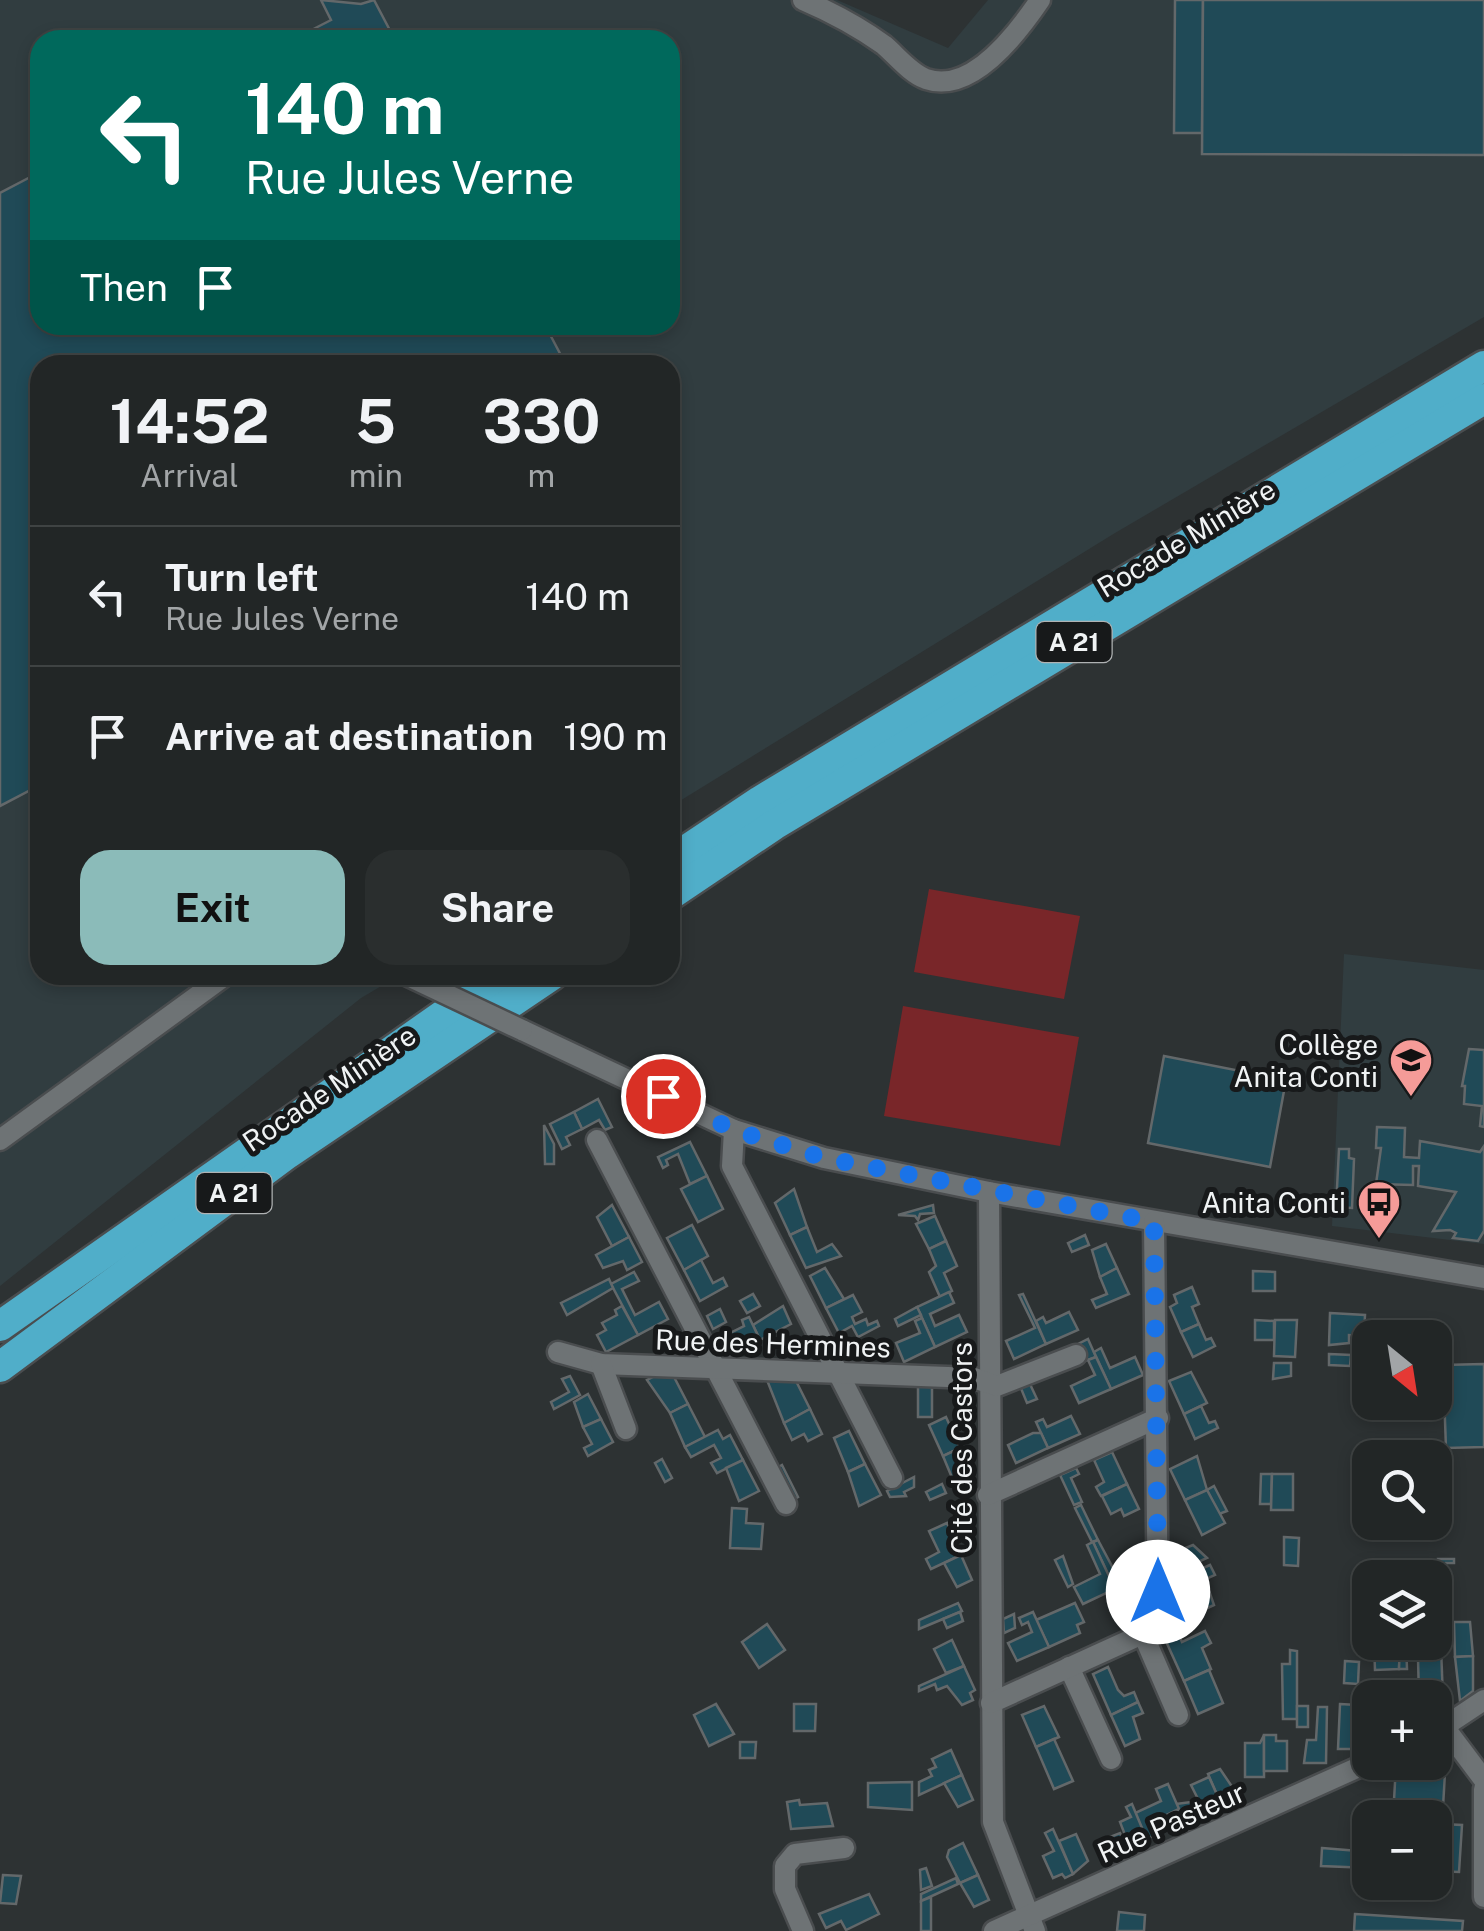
<!DOCTYPE html>
<meta charset="utf-8">
<style>
:root{--surface:#222626;--page:#2a2e2e;--text:#f1f3f6;--muted:#a2a5a7;--line:#3f4343;--accent:#8bbbb9}
body{margin:0;font-family:"Public Sans",sans-serif;background:var(--page);color:var(--text);height:100vh;display:flex;flex-direction:column;font-size:38px;white-space:nowrap}
*{box-sizing:border-box;margin:0}
p{font-size:32px;color:var(--muted)}
.icon{flex:none;width:55px;height:55px;fill:none;stroke:currentColor;stroke-width:2;stroke-linecap:round;stroke-linejoin:round}
.map{position:relative;flex:1;overflow:hidden}
.sheet{position:absolute;left:30px;top:355px;width:650px;height:630px;display:flex;flex-direction:column;background:var(--surface);border-radius:30px;box-shadow:0 5px 15px #0003,0 0 0 2px var(--line)}
.sheet>*{flex:none}
.top-card{position:absolute;left:30px;top:30px;width:650px;height:305px;border-radius:30px;box-shadow:0 5px 15px #0003,0 0 0 2px var(--line);background:#00695c;color:#fff;overflow:hidden}
.needle{width:65px;rotate:150deg}
.fabs{position:absolute;left:1352px;top:1320px;display:grid;gap:20px}
.fabs a{display:grid;place-items:center;width:100px;height:100px;border-radius:20px;background:var(--surface);box-shadow:0 5px 15px #0003,0 0 0 2px var(--line);font-size:50px}
.pin{position:absolute;display:grid;place-items:center;width:85px;height:85px;color:#fff;margin:-42px;border:5px solid #fff;border-radius:50%;box-shadow:0 2px 10px #0007}
.me{position:absolute;width:110px;margin:-55px;rotate:0deg;stroke-linejoin:round;filter:drop-shadow(0 0 8px #0008)}
.turn{display:flex;align-items:center;gap:35px;height:210px;padding:0 50px;font-size:45px}
.turn .icon{width:130px;height:130px;stroke-width:2.5}
.turn b{display:block;font-size:70px;line-height:85px}
.then{display:flex;align-items:center;height:95px;padding:0 50px;background:#0003;gap:20px;font-size:38px}
.eta{display:flex;justify-content:space-evenly;align-items:center;height:170px;text-align:center}
.eta b{font-size:60px;font-weight:700;line-height:70px}
.primary-button{display:flex;gap:20px;margin-top:auto;padding:20px 50px}
.primary-button a{flex:1;height:115px;border-radius:30px;background:var(--accent);color:#111;font-size:40px;font-weight:700;line-height:115px;text-align:center}
.primary-button a+a{background:var(--page);color:var(--text)}
ul{padding:0;list-style:none}
li{display:flex;align-items:center;gap:30px;height:140px;padding:0 50px;border-top:2px solid var(--line)}
li div{flex:1}
li b{display:block;font-size:38px}
li em{font-style:normal}
.map>svg:first-child{display:block}
.built{fill:#313d40;fill-rule:evenodd}
.green{fill:#792629}
.building{fill:#204a57;stroke:#63686a;stroke-width:2.5}
.lines{fill:none;stroke-linecap:round;stroke-linejoin:round}
.street-casing{stroke:#4a4d4f;stroke-width:25}
.highway-casing{stroke:#4a4d4f;stroke-width:35}
.street{stroke:#6e7375;stroke-width:20}
.highway{stroke:#50aec9;stroke-width:30}
.street-bridge-casing{stroke:#4a4d4f;stroke-width:25;stroke-linecap:butt}
.street-bridge{stroke:#6e7375;stroke-width:20}
.route{stroke:#1a73e8;stroke-width:18;stroke-dasharray:0 32.4}
.labels{text-anchor:middle;dominant-baseline:central;stroke-width:10;stroke-linejoin:round;paint-order:stroke}
.shield{fill:#17191a;stroke:#afb2b3;stroke-width:2.5}
.shield-label{font-size:25px;font-weight:bold;fill:#f0f3f4}
.street-label{font-size:28px;fill:#f0f3f4;stroke:#17191a}
.poi-label{font-size:28px;fill:#f0f3f4;stroke:#17191a;text-anchor:end}
</style>
<div class="map">
<svg width="1484" height="1931" viewBox="0 0 1484 1931">
<rect width="100%" height="100%" fill="#2d3233"/>
<g class="built">
<path d="M0,0H837L948,48L988,0H1484V317L1115,533L670,807V365H40V975H400L361,998L0,1286ZM40,40H670V325H40Z"/>
<polygon points="1344,954 1484,970 1484,1244 1332,1226"/>
</g>
<g class="green">
<polygon points="929,889 1080,916 1064,999 914,972"/>
<polygon points="903,1006 1079,1037 1060,1146 884,1116"/>
</g>
<g class="building">
<polygon points="321,0 361,4 374,0 395,40 292,40 331,20"/>
<polygon points="1175,0 1203,0 1202,133 1174,133"/>
<polygon points="1203,0 1484,0 1484,155 1202,154"/>
<polygon points="40,172 40,325 545,325 566,365 40,365 40,785 0,806 0,193"/>
<polygon points="1469,1049 1484,1050 1484,1127 1480,1126 1482,1106 1464,1104 1465,1086 1462,1086"/>
<polygon points="1164,1056 1286,1080 1270,1167 1148,1143"/>
<polygon points="598,1099 612,1127 605,1130 599,1120 582,1129 574,1112"/>
<polygon points="574,1112 582,1129 566,1137 570,1145 562,1149 550,1124"/>
<polygon points="544,1125 554,1144 554,1164 545,1164"/>
<polygon points="1377,1127 1405,1128 1404,1157 1419,1158 1420,1141 1480,1152 1484,1146 1484,1231 1478,1241 1453,1238 1456,1233 1450,1230 1433,1231 1456,1192 1418,1186 1419,1166 1413,1166 1413,1185 1376,1184 1381,1148 1376,1148"/>
<polygon points="690,1142 707,1176 690,1184 678,1154 666,1160 668,1165 663,1168 658,1157"/>
<polygon points="1339,1149 1349,1149 1349,1158 1354,1159 1352,1208 1336,1207"/>
<polygon points="707,1176 723,1209 698,1222 681,1189"/>
<polygon points="794,1189 807,1227 790,1235 775,1203"/>
<polygon points="612,1205 629,1237 612,1246 597,1217"/>
<polygon points="933,1205 934,1213 920,1214 918,1220 915,1216 898,1215"/>
<polygon points="935,1216 946,1241 929,1249 916,1224"/>
<polygon points="692,1225 708,1256 684,1270 667,1238"/>
<polygon points="807,1227 817,1252 832,1244 841,1256 806,1268 790,1235"/>
<polygon points="1085,1235 1089,1245 1072,1252 1068,1243"/>
<polygon points="629,1237 642,1262 627,1270 623,1261 603,1268 596,1255"/>
<polygon points="946,1241 957,1266 944,1273 952,1291 940,1297 929,1272 936,1266 929,1249"/>
<polygon points="1106,1244 1117,1268 1100,1277 1092,1250"/>
<polygon points="701,1260 713,1283 723,1278 727,1286 700,1301 684,1270"/>
<polygon points="825,1268 844,1299 826,1308 810,1276"/>
<polygon points="1117,1268 1129,1294 1096,1308 1092,1300 1107,1294 1100,1277"/>
<polygon points="1253,1271 1275,1272 1275,1291 1253,1291"/>
<polygon points="634,1272 639,1281 622,1289 635,1315 659,1302 668,1319 638,1335 611,1284"/>
<polygon points="609,1279 613,1288 567,1315 561,1303"/>
<polygon points="1192,1287 1199,1304 1192,1307 1199,1324 1181,1332 1170,1307 1177,1303 1174,1295"/>
<polygon points="949,1292 954,1303 930,1314 935,1326 959,1315 967,1332 935,1347 917,1307"/>
<polygon points="753,1294 760,1306 747,1313 740,1301"/>
<polygon points="1023,1294 1046,1344 1014,1359 1006,1341 1035,1328 1019,1295"/>
<polygon points="853,1295 862,1312 852,1317 855,1324 866,1319 868,1325 877,1321 879,1326 858,1337 852,1326 839,1333 826,1308"/>
<polygon points="622,1306 638,1335 606,1352 597,1335 606,1330 602,1323 617,1315 615,1310"/>
<polygon points="783,1306 791,1324 760,1340 753,1325"/>
<polygon points="917,1307 921,1315 898,1326 895,1319"/>
<polygon points="720,1309 726,1322 713,1329 707,1316"/>
<polygon points="1069,1312 1078,1330 1046,1344 1036,1321 1043,1317 1046,1323"/>
<polygon points="1330,1313 1365,1315 1364,1336 1349,1335 1349,1343 1329,1345"/>
<polygon points="749,1317 760,1340 729,1356 720,1338 744,1326 742,1320"/>
<polygon points="922,1318 935,1347 904,1362 896,1343 920,1333 915,1321"/>
<polygon points="1255,1320 1274,1321 1274,1340 1255,1340"/>
<polygon points="1275,1320 1297,1320 1295,1357 1274,1356"/>
<polygon points="1199,1324 1206,1340 1211,1338 1215,1346 1193,1357 1181,1332"/>
<polygon points="1088,1339 1096,1357 1082,1362 1074,1346"/>
<polygon points="1101,1348 1110,1368 1135,1357 1143,1375 1111,1389 1094,1352"/>
<polygon points="1329,1354 1351,1355 1350,1366 1329,1365"/>
<polygon points="1096,1357 1111,1389 1079,1403 1071,1386 1095,1375 1088,1360"/>
<polygon points="1274,1363 1291,1363 1291,1376 1273,1379"/>
<polygon points="1484,1364 1484,1447 1446,1448 1443,1365"/>
<polygon points="1191,1372 1207,1403 1184,1414 1169,1381"/>
<polygon points="570,1376 580,1395 554,1409 551,1402 569,1392 562,1379"/>
<polygon points="655,1376 674,1377 688,1404 670,1413 647,1380"/>
<polygon points="767,1380 796,1381 810,1409 784,1423"/>
<polygon points="1029,1382 1037,1399 1027,1403 1020,1386"/>
<polygon points="918,1385 932,1386 932,1417 918,1417"/>
<polygon points="588,1394 601,1419 583,1427 574,1402"/>
<polygon points="688,1404 705,1437 685,1447 670,1413"/>
<polygon points="1201,1406 1209,1423 1215,1421 1218,1428 1195,1439 1184,1414"/>
<polygon points="810,1409 822,1434 808,1441 804,1434 792,1440 784,1423"/>
<polygon points="1071,1416 1080,1434 1048,1448 1036,1422 1043,1419 1047,1427"/>
<polygon points="946,1417 960,1448 943,1456 929,1425"/>
<polygon points="601,1419 613,1442 588,1456 584,1448 592,1444 583,1427"/>
<polygon points="718,1430 723,1439 730,1435 743,1460 717,1473 711,1463 721,1458 714,1445 691,1457 685,1447"/>
<polygon points="849,1431 865,1464 848,1472 834,1438"/>
<polygon points="1033,1433 1041,1433 1048,1448 1016,1463 1008,1445"/>
<polygon points="960,1448 972,1472 953,1480 943,1456"/>
<polygon points="1112,1452 1127,1484 1101,1496 1096,1487 1104,1482 1094,1460"/>
<polygon points="1197,1456 1207,1490 1185,1500 1170,1469"/>
<polygon points="662,1459 672,1478 665,1482 655,1463"/>
<polygon points="743,1460 759,1491 739,1501 726,1468"/>
<polygon points="865,1464 881,1495 859,1506 848,1472"/>
<polygon points="782,1465 798,1497 793,1500 777,1468"/>
<polygon points="1076,1468 1079,1474 1071,1478 1082,1502 1074,1505 1060,1475"/>
<polygon points="1261,1474 1272,1474 1271,1504 1260,1504"/>
<polygon points="1272,1474 1293,1474 1293,1510 1271,1510"/>
<polygon points="914,1477 914,1487 904,1492 906,1496 890,1497 887,1491"/>
<polygon points="942,1484 946,1493 930,1500 926,1492"/>
<polygon points="1127,1484 1139,1509 1124,1516 1121,1509 1111,1514 1102,1496"/>
<polygon points="1214,1486 1227,1511 1219,1514 1207,1490"/>
<polygon points="1207,1490 1225,1523 1202,1535 1185,1500"/>
<polygon points="1081,1505 1098,1540 1092,1542 1075,1508"/>
<polygon points="732,1508 747,1509 746,1523 763,1524 761,1549 730,1548"/>
<polygon points="947,1523 961,1555 931,1569 926,1559 939,1552 929,1531"/>
<polygon points="1284,1537 1299,1538 1298,1566 1284,1565"/>
<polygon points="1098,1540 1113,1568 1138,1556 1146,1574 1115,1589 1093,1542"/>
<polygon points="1093,1542 1115,1589 1083,1604 1074,1587 1100,1574 1087,1545"/>
<polygon points="1193,1545 1207,1558 1198,1562 1201,1569 1210,1565 1215,1575 1188,1587 1176,1561 1182,1559 1178,1551"/>
<polygon points="961,1555 972,1580 957,1587 944,1563"/>
<polygon points="1063,1556 1073,1584 1068,1587 1055,1560"/>
<polygon points="1438,1559 1454,1559 1454,1563 1446,1563 1446,1582 1439,1583"/>
<polygon points="1205,1579 1214,1605 1199,1612 1188,1587"/>
<polygon points="1439,1595 1447,1595 1448,1626 1440,1627"/>
<polygon points="1439,1596 1443,1699 1419,1698 1418,1658 1435,1657 1435,1597"/>
<polygon points="958,1603 962,1611 919,1629 919,1620"/>
<polygon points="1075,1603 1084,1622 1077,1625 1080,1633 1049,1647 1036,1620"/>
<polygon points="960,1612 963,1621 947,1628 943,1619"/>
<polygon points="1033,1612 1049,1647 1017,1661 1008,1643 1032,1632 1028,1622 1022,1625 1019,1618"/>
<polygon points="1014,1614 1015,1628 1004,1633 1003,1619"/>
<polygon points="1454,1622 1470,1622 1473,1656 1455,1657"/>
<polygon points="767,1624 785,1650 759,1668 742,1642"/>
<polygon points="1205,1631 1211,1643 1202,1648 1211,1669 1184,1681 1165,1639 1178,1633 1182,1642"/>
<polygon points="952,1640 964,1666 946,1673 934,1649"/>
<polygon points="1374,1642 1400,1642 1399,1669 1375,1670"/>
<polygon points="1400,1642 1406,1642 1407,1669 1399,1669"/>
<polygon points="1290,1650 1297,1651 1297,1719 1283,1719 1282,1664 1290,1664"/>
<polygon points="1473,1656 1473,1691 1460,1701 1455,1657"/>
<polygon points="1345,1661 1359,1662 1358,1684 1344,1683"/>
<polygon points="964,1666 975,1690 970,1693 973,1700 962,1705 947,1686 937,1690 935,1684 919,1691 919,1686"/>
<polygon points="1108,1667 1118,1690 1124,1696 1134,1692 1138,1702 1111,1715 1093,1674"/>
<polygon points="1209,1670 1223,1703 1198,1714 1184,1681"/>
<polygon points="1138,1702 1143,1713 1133,1717 1140,1739 1125,1746 1111,1715"/>
<polygon points="716,1704 734,1734 709,1746 694,1715"/>
<polygon points="794,1704 816,1704 815,1731 794,1731"/>
<polygon points="1340,1704 1357,1705 1355,1749 1338,1749"/>
<polygon points="1044,1706 1059,1737 1036,1747 1022,1715"/>
<rect x="1297" y="1706" width="11" height="21"/>
<polygon points="1318,1707 1327,1707 1326,1763 1304,1763 1307,1740 1316,1740"/>
<polygon points="1264,1735 1264,1777 1245,1777 1245,1743 1260,1743"/>
<polygon points="1264,1735 1276,1735 1276,1741 1287,1741 1287,1771 1264,1771"/>
<polygon points="1054,1739 1073,1781 1054,1789 1036,1747"/>
<polygon points="740,1742 756,1742 755,1758 740,1758"/>
<polygon points="951,1750 962,1775 919,1795 919,1782 932,1776 929,1770 936,1767 932,1759"/>
<polygon points="1435,1755 1446,1756 1442,1824 1462,1825 1459,1872 1435,1871 1435,1818 1393,1818 1396,1765 1435,1762"/>
<polygon points="1220,1769 1237,1794 1222,1806 1208,1774"/>
<polygon points="962,1775 973,1800 958,1807 944,1783"/>
<polygon points="1209,1777 1222,1806 1213,1810 1210,1806 1183,1819 1176,1804 1199,1801 1191,1785"/>
<polygon points="912,1782 912,1810 868,1807 868,1783"/>
<polygon points="1168,1784 1179,1809 1158,1819 1163,1828 1147,1840 1135,1813 1161,1801 1156,1789"/>
<polygon points="799,1800 800,1805 827,1803 833,1826 791,1829 787,1802"/>
<polygon points="1132,1804 1147,1840 1130,1848 1120,1822 1131,1817 1126,1807"/>
<polygon points="1053,1829 1073,1874 1065,1878 1062,1874 1053,1878 1043,1856 1054,1851 1045,1833"/>
<polygon points="1120,1833 1127,1848 1112,1854 1105,1839"/>
<polygon points="1076,1834 1088,1861 1073,1874 1059,1841"/>
<polygon points="963,1843 978,1875 960,1883 947,1857 949,1850"/>
<polygon points="1322,1848 1370,1852 1370,1868 1321,1866"/>
<polygon points="926,1868 932,1886 921,1890 920,1870"/>
<polygon points="3,1875 21,1876 16,1904 0,1903"/>
<polygon points="978,1875 989,1900 974,1907 960,1883"/>
<polygon points="956,1878 958,1884 921,1901 921,1894"/>
<polygon points="869,1894 879,1914 846,1930 841,1921 826,1928 819,1914"/>
<polygon points="931,1897 931,1931 921,1931 921,1901"/>
<polygon points="1119,1912 1145,1915 1144,1931 1117,1931"/>
<polygon points="1355,1914 1463,1921 1462,1931 1354,1931"/>
</g>
<g class="lines">
<g class="street-casing">
<g id="street">
<path d="M803,0C831,12 859,27 884,45C897,56 910,73 926,79C972,95 1019,31 1040,0"/>
<polyline points="522,1030 734,1130 824,1158 989,1192 1484,1278"/>
<polyline points="734,1130 732,1166 892,1478"/>
<polyline points="0,1140 226,975"/>
<polyline points="597,1140 786,1504"/>
<polyline points="989,1192 993,1822 1035,1931"/>
<polyline points="558,1352 601,1364 974,1378 997,1386 1076,1355"/>
<polyline points="601,1364 626,1429"/>
<polyline points="988,1495 1158,1418"/>
<polyline points="1143,1634 1178,1715"/>
<polyline points="1069,1667 1111,1759"/>
<polyline points="991,1703 1158,1627 1154,1222"/>
<polyline points="1445,1728 1484,1780"/>
<polyline points="1436,1732 1484,1700"/>
<polyline points="1484,1789 1484,1897"/>
<polyline points="803,1931 785,1889 785,1866 795,1854 844,1848"/>
<polyline points="994,1931 1370,1762"/>
</g>
</g>
<g class="highway-casing">
<g id="highway">
<polyline points="670,861 760,801 1484,366"/>
<polyline points="670,895 774,825 1484,399"/>
<polyline points="0,1326 500,975"/>
<polyline points="0,1367 287,1154 552,975"/>
</g>
</g>
<use href="#street" class="street"/>
<use href="#highway" class="highway"/>
<g class="street-bridge-casing">
<polyline id="street-bridge" points="406,975 522,1030"/>
</g>
<use href="#street-bridge" class="street-bridge"/>
</g>
<g class="lines">
<polyline class="route" points="663,1096 734,1130 824,1158 1154,1222 1158,1592"/>
</g>
<defs>
<g id="school-pin" transform="scale(2.25)"><path d="M0 17L-7.5 6A9.5 9.5 0 1 1 7.5 6Z" fill="#f59b98" stroke="#17191a"/><path d="M0-5L7-2L0 1L-7-2ZM-4 1L0 2.5L4 1V4Q0 6-4 4Z" fill="#111"/></g>
<g id="bus-pin" transform="scale(2.25)"><path d="M0 17L-7.5 6A9.5 9.5 0 1 1 7.5 6Z" fill="#f59b98" stroke="#17191a"/><path d="M-5-6H5V4H4V6H2V4H-2V6H-4V4H-5ZM-3.5-4V0h7V-4ZM-3.5 1.2v1.5H-2V1.2ZM2 1.2v1.5H3.5V1.2Z" fill="#111"/></g>
</defs>
<g fill-rule="evenodd">
<use href="#school-pin" x="1411" y="1060"/>
<use href="#bus-pin" x="1379" y="1202"/>
</g>
<g class="labels">
<g class="shield">
<rect x="1036.5" y="622" width="75" height="40" rx="8"/>
<rect x="196.5" y="1173" width="75" height="40" rx="8"/>
</g>
<g class="shield-label">
<text x="1074" y="642">A 21</text>
<text x="234" y="1193">A 21</text>
</g>
<g class="street-label">
<text transform="translate(1186 538) rotate(-31)">Rocade Minière</text>
<text transform="translate(329 1088) rotate(-34)">Rocade Minière</text>
<text transform="translate(773 1343) rotate(2)">Rue des Hermines</text>
<text transform="translate(961 1448) rotate(-90)">Cité des Castors</text>
<text transform="translate(1171 1822) rotate(-24)">Rue Pasteur</text>
</g>
<g class="poi-label">
<text x="1378" y="1044">Collège<tspan x="1378" dy="32">Anita Conti</tspan></text>
<text x="1346" y="1202">Anita Conti</text>
</g>
</g>
</svg>
<div class="fabs">
<a><svg class="needle" viewBox="-14 -14 28 28"><path d="M0-13l5 13h-10z" fill="#e53935"/><path d="M0 13l5-13h-10z" fill="#a2a5a7"/></svg></a>
<a><svg class="icon" aria-label="search" viewBox="0 0 24 24"><circle cx="10" cy="10" r="6"/><path d="M15 15l6 6"/></svg></a>
<a><svg class="icon" aria-label="layers" viewBox="0 0 24 24"><path d="M12 4l9 5-9 5-9-5zM3 14l9 5 9-5"/></svg></a>
<a>+</a>
<a>−</a>
</div>
<div class="pin" style="left:663px;top:1096px;background:#d93025"><svg class="icon" aria-label="arrive" viewBox="0 0 24 24"><path d="M6 21V4h12l-3 4 3 4H6"/></svg></div>
<svg class="me" style="left:1158px;top:1592px" viewBox="-20 -20 40 40"><circle r="19" fill="#fff"/><path d="M0-13L10 11 0 6-10 11z" fill="#1a73e8"/></svg>
<div class="top-card">
<div class="turn"><svg class="icon" aria-label="left" viewBox="0 0 24 24"><path d="M17 20v-9H6M10 6l-5 5 5 5"/></svg><div><b>140 m</b>Rue Jules Verne</div></div>
<div class="then">Then<svg class="icon" aria-label="arrive" viewBox="0 0 24 24"><path d="M6 21V4h12l-3 4 3 4H6"/></svg></div>
</div>
<section class="sheet">
<div class="eta">
<div><b>14:52</b><p>Arrival</p></div>
<div><b>5</b><p>min</p></div>
<div><b>330</b><p>m</p></div>
</div>
<ul>
<li><svg class="icon" aria-label="left" viewBox="0 0 24 24"><path d="M17 20v-9H6M10 6l-5 5 5 5"/></svg><div><b>Turn left</b><p>Rue Jules Verne</p></div><em>140 m</em></li>
<li><svg class="icon" aria-label="arrive" viewBox="0 0 24 24"><path d="M6 21V4h12l-3 4 3 4H6"/></svg><div><b>Arrive at destination</b></div><em>190 m</em></li>
</ul>
<div class="primary-button"><a>Exit</a><a>Share</a></div>
</section>
</div>
